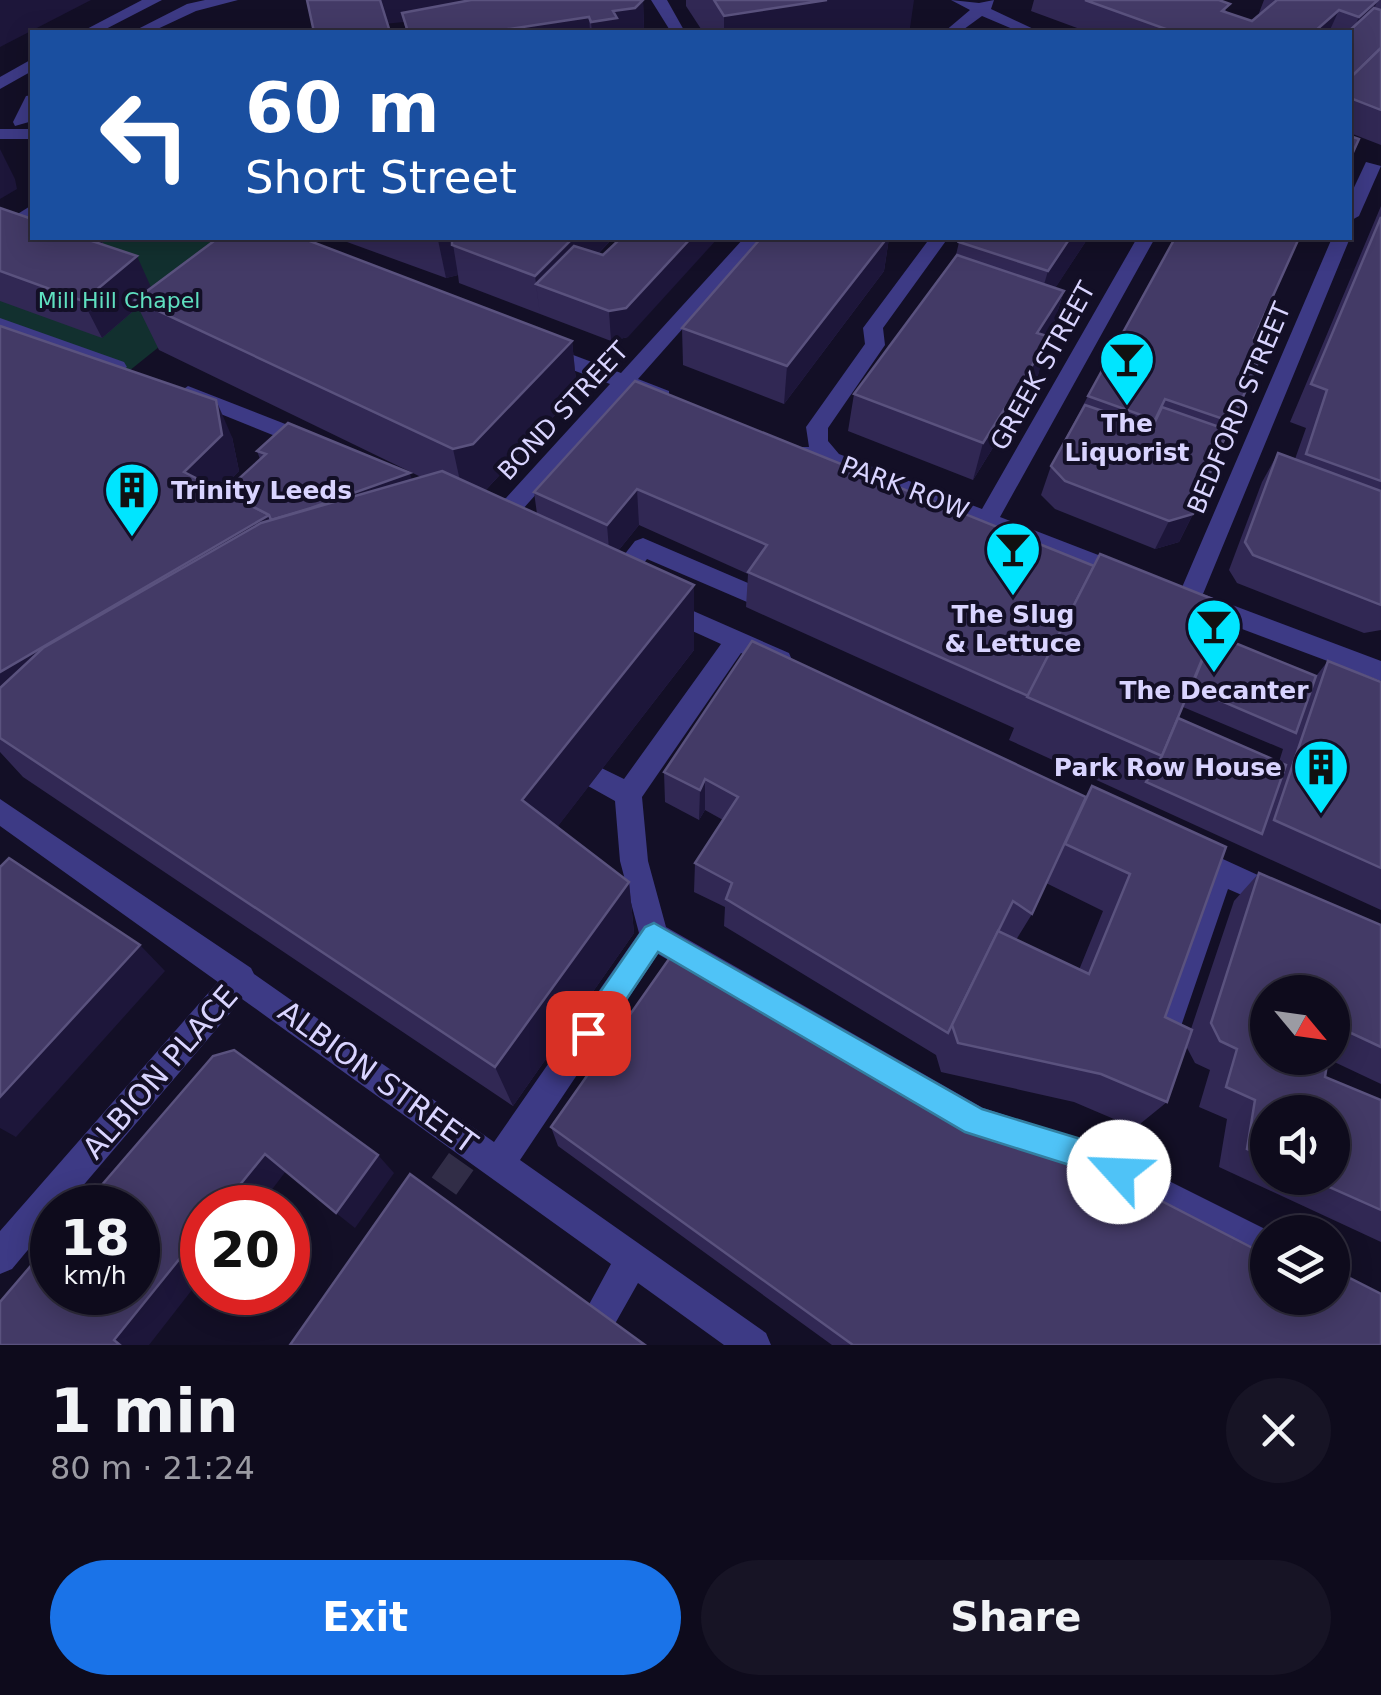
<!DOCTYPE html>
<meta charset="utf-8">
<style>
:root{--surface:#0e0b1c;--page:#171425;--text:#f1f3f6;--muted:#9b9ba3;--line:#2e2b3b;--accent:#1a73e8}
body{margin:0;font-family:"DejaVu Sans",sans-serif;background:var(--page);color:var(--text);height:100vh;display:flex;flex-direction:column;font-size:38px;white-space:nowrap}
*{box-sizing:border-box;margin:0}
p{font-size:32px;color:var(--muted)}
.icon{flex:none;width:55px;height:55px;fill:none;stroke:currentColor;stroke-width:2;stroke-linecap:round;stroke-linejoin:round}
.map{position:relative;height:1345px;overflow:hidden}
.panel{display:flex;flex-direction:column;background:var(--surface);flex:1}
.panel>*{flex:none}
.top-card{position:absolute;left:30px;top:30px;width:1322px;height:210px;border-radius:0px;box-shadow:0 5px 25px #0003,0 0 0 2px var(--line);background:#1a4fa0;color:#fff;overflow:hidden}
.needle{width:65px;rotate:119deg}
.buttons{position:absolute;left:1250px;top:975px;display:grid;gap:20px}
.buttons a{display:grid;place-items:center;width:100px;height:100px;border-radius:50%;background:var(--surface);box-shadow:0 5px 25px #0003,0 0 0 2px var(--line);font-size:50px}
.speed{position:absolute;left:30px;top:1185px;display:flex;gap:20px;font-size:50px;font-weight:700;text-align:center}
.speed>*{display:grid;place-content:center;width:130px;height:130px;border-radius:50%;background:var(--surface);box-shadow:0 5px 25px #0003,0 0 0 2px var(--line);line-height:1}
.speed small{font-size:25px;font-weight:400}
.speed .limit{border:15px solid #d22;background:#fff;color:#111}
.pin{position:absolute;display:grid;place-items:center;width:85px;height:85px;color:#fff;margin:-42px;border-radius:20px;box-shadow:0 5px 15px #0006}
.me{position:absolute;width:110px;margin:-55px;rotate:295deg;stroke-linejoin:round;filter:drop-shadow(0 0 8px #0008)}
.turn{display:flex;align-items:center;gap:35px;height:210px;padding:0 50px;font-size:45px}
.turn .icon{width:130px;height:130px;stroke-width:2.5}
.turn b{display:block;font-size:70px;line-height:85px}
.round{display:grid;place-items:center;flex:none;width:105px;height:105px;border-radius:52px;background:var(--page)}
.head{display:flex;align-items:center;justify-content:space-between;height:170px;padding:0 50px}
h1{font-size:60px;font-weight:600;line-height:75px}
.primary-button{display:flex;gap:20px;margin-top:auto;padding:20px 50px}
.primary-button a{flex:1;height:115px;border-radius:60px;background:var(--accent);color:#fff;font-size:40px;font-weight:600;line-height:115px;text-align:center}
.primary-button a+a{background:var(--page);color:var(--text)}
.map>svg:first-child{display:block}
.green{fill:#12302f}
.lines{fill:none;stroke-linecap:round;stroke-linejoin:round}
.minor-tunnel{stroke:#312d47;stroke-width:30;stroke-dasharray:30 15;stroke-linecap:butt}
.minor{fill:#3d3a85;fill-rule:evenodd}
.wall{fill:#312854;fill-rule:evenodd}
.shaded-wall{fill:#1d163a}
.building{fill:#433a66;stroke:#5a527e;stroke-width:2.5}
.route{fill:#4fc3f7;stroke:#337fa1;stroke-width:2.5}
.labels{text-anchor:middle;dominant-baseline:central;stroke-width:8;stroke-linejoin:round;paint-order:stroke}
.far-park-label{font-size:22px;fill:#5fe0c0;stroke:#130f26}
.street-label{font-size:25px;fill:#d9d4ff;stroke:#130f26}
.poi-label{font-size:25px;font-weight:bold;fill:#d9d4ff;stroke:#130f26}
.near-street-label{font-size:30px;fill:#d9d4ff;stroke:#130f26}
</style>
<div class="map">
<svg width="1381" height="1345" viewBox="0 0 1381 1345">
<rect width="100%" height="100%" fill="#130f26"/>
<polygon class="green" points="32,216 32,238 218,238 277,252 129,371 0,319 0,239"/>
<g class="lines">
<polyline class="minor-tunnel" points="418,1223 473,1145"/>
<g class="minor">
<polygon points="142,0 162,0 100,32 81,32"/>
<polygon points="205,0 238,0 196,11 151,32 132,32 187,4"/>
<polygon points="651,0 667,0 685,32 671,32"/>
<polygon points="951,0 979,3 994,0 991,9 1040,32 1020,32 982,16 960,32 944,32 970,10"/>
<polygon points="32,59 32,71 0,89 0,77"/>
<polygon points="32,95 29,122 15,126 13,122 26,96"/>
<rect x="0" y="129" width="32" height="10"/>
<polygon points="1366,162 1381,166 1359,216 1350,221 1350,196"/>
<polygon points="32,205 32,218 0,240 0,225"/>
<polygon points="744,238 763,238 638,379 669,391 669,401 662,403 628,391 522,510 484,521 476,519 473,513 476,507 506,498 610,384 538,357 538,347 552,347 621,373"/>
<polygon points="930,238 948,238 883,328 885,345 828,428 828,441 839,454 982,509 1137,238 1155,238 1000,517 1132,568 1136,574 1132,580 1116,580 826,467 788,457 785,452 788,447 809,447 806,427 865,344 863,328"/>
<polygon points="1332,238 1350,238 1203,594 1381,661 1381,681 1186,608 1177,599"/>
<polygon points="0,318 124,362 127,367 117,374 110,372 0,331"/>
<polygon points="188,386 321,438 324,443 321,448 305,448 181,398 178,393"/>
<polygon points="643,538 762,589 766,596 754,605 647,559 622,592 606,592 602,585 606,578 635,541"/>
<polygon points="666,599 789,653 792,660 789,667 780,670 741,653 642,797 648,861 666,927 983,1108 1095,1144 1271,1232 1268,1232 1268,1266 1078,1169 965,1133 658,954 520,1160 766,1333 771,1345 724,1345 638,1283 603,1345 567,1345 611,1264 242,999 64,1208 52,1208 52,1221 12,1269 0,1274 0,1231 218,982 0,826 0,799 251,968 254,974 494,1142 639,933 620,861 615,801 572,777 568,769 572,761 581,758 624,779 721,644 657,615 654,608 657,601"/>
<polygon points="1190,844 1286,888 1290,897 1286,906 1276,910 1228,889 1178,1035 1174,1046 1163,1050 1152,1046 1148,1035 1204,877 1180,866 1176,857 1180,848"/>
</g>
</g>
<g class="wall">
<polygon points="307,0 643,0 644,32 406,32 404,22"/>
<polygon points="686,0 714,0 910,28 899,32 703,32 686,6"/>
<polygon points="1034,0 1219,0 1227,12 1252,21 1261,13 1259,13 1264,0 1381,0 1381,145 1350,133 1350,32 1088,32 1031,11"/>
<polygon points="1381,206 1381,630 1364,633 1237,583 1229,570 1262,482 1278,453 1295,459 1306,428 1290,422"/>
<path d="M0,208L32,238H100L104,245L151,288L572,341L577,391L485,491L537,514L534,492L635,381L1213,634L1316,676L1328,661L1381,682V910L1009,740L1014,728L746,607L748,574L639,525L618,551L694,650L557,827L629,882L634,933L513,1106L23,777L0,752V326L232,437L239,471L220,490L233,496L237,493L233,484L260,459L257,451L412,480L421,477L159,350L138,307L102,338L0,301ZM1183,707L1283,749L1279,762L1178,718Z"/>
<polygon points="336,238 613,238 598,254 628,337 611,341 459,283 458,275 446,278"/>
<polygon points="761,238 889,238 884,271 784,404 683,365 682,328"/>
<polygon points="1088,238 1055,288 1064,291 1052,329 1047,336 1038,375 973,480 848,431 854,394 956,255 959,242"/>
<polygon points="1254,338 1267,342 1193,514 1179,542 1155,549 1055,509 1041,495 1051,466 1088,396"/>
<path d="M664,772L1086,797L1092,786L1226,847L1165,1017L1191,1029L1234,901L1259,873L1381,925V1084L1328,1059L1325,1077L1381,1100V1242L1219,1167L1227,1119L1199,1107L1210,1070L1195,1063L1186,1046L1167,1102L1135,1128L1074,1102L941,1072L936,1055L724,926L725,907L694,892L695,863L723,820L705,810L699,820L665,802ZM1046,883L1103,911L1079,970L1016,940L1032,914ZM1332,992V1058H1268ZM1268,1112L1332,1178H1268Z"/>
<polygon points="551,1127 1268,1298 1332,1298 1381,1345 832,1345 558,1146"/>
</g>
<g class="shaded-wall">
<polygon points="0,0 91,0 0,47"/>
<polygon points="379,0 482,0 402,13 404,22 384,24"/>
<polygon points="643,0 644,32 592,32 591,22"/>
<polygon points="827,0 914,0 910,28 899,32 724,32 724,16"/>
<polygon points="1378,0 1365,28 1350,37 1359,17"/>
<polygon points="1339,10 1329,32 1314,32"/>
<polygon points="589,17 590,32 489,32"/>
<polygon points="0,149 15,179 17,189 0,199"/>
<polygon points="83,238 100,238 113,265"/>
<polygon points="452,238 458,275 446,278 438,240"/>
<polygon points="573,238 613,238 560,293 536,284 540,314 535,276"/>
<polygon points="691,238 718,238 628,337 611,341 609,311"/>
<polygon points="887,238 889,238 884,271 784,404 787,366"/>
<polygon points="1070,238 1088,238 1033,322 1048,271"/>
<polygon points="137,256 154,294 135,300 138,307 102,338 83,301"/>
<polygon points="1064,291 1052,329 1026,370 1037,333"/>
<polygon points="1050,337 1038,375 973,480 983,443"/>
<polygon points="572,341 577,391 483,493 464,499 453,449"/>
<polygon points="216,400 232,437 239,471 202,508 184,472"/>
<polygon points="410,473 418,501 273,522"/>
<polygon points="637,489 639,525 610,561 607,525"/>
<polygon points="1193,514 1179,542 1155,549 1169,521"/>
<polygon points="269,515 284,550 0,722 0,672"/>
<polygon points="694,585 694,650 535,856 522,800"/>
<polygon points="705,779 705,810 699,820 700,790"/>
<polygon points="629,882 634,933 513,1106 495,1067"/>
<polygon points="140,945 165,971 16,1137 0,1128 0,1097"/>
<polygon points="265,1154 286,1171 258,1208 221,1208"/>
<polygon points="378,1155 394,1173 355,1228 336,1213"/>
<polygon points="202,1231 202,1277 149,1345 120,1345 114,1340"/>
</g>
<g class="building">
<polygon points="307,0 380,0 390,32 314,32"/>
<polygon points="471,0 643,0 635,8 613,11 617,18 591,22 589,17 489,32 408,32 402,13"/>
<polygon points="714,0 827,0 724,16"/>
<polygon points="1085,0 1219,0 1230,4 1222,11 1252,21 1277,0 1378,0 1359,17 1339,10 1314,32 1174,32"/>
<polygon points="1374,8 1381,10 1381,48 1350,78 1350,32 1348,32"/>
<polygon points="1381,48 1381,110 1350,98 1350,78"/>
<polygon points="1350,136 1359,139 1350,159"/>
<polygon points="0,208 32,219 32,238 83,238 137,256 83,301 0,271"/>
<polygon points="1381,217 1381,481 1306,454 1327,390 1311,384"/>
<polygon points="218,238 302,238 572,341 473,444 453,449 135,300"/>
<polygon points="452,238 573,238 535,276 452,245"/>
<polygon points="621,238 691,238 626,308 609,311 536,284 574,246 603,255"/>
<polygon points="761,238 887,238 787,366 682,328"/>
<polygon points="962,238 1070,238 1048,271 959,242"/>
<polygon points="1175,238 1299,238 1254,338 1267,342 1232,422 1165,399 1155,420 1088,396"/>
<polygon points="957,255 1064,291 1037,333 1050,337 983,443 854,394"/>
<polygon points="0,326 216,400 222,435 184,472 269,515 0,672"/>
<polygon points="635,381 1094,566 1028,696 748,572 767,545 637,489 607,525 534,492"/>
<polygon points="1085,405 1152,428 1162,407 1228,430 1193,514 1169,521 1065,481 1051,466"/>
<polygon points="288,423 410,473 311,508 271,520 269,515 233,496 243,488 233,484 266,454 257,451"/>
<polygon points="1278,453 1381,491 1381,605 1253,555 1245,542"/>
<polygon points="442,471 694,585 522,800 629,882 495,1067 0,738 0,688 43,648 261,523"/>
<polygon points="1100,554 1225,604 1162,756 1027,697"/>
<polygon points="1213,634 1316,676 1296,733 1191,688"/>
<polygon points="752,641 1086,797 1032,914 1013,901 948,1033 726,899 732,883 695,863 738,797 705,779 700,790 664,772"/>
<polygon points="1328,661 1381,682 1381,868 1274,820"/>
<polygon points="1178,718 1286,765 1262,834 1146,782 1162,756"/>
<polygon points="1092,786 1226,847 1165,1017 1192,1030 1167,1102 1101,1074 958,1043 952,1025 998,931 1089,974 1130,874 1065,844"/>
<polygon points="9,858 140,945 0,1097 0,867"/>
<polygon points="1259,873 1381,925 1381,1047 1334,1025 1332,1033 1332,992 1268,992 1268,1058 1328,1058 1325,1077 1381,1100 1381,1210 1309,1178 1332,1178 1332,1112 1268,1112 1268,1158 1247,1149 1255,1100 1226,1087 1237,1049 1220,1041 1211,1023"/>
<polygon points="674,952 993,1134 1078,1158 1268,1256 1268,1298 1306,1298 1313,1300 1314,1298 1332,1298 1332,1269 1381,1294 1381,1345 853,1345 551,1127"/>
<polygon points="234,1050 378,1155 336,1213 265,1154 221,1208 202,1208 202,1231 114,1340 120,1345 0,1345 0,1302 52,1241 52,1292 138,1292 138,1208 82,1208 213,1056"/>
<polygon points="410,1174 645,1345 290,1345"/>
</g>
<polygon class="route" points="654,923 982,1109 1084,1140 1130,1162 1134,1172 1130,1183 1119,1187 1079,1168 965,1132 658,952 597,1043 588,1047 578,1043 574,1033 578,1024 645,927"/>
<defs>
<g id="bar-pin" transform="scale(2.875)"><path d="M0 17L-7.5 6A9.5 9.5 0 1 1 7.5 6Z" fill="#00e5ff" stroke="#130f26"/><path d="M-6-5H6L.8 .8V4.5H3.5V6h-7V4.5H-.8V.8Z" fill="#111"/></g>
<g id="building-pin" transform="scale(2.875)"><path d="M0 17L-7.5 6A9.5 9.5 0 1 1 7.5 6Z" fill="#00e5ff" stroke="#130f26"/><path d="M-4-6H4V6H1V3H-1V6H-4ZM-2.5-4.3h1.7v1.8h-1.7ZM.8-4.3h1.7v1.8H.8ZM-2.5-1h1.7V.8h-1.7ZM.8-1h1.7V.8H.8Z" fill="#111"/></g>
</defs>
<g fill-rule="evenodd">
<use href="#bar-pin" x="1127" y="359"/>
<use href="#building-pin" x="132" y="490"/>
<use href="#bar-pin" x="1013" y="549"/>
<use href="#bar-pin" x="1214" y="626"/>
<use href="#building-pin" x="1321" y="767"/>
</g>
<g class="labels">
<g class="far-park-label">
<text x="119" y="300">Mill Hill Chapel</text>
</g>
<g class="street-label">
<text transform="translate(1043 366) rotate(-61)">GREEK STREET</text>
<text transform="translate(1239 408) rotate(-67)">BEDFORD STREET</text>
<text transform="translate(563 411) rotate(-47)">BOND STREET</text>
<text transform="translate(905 488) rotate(21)">PARK ROW</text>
</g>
<g class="poi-label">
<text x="1127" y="423">The<tspan x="1127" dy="29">Liquorist</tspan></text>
<text x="171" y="490" text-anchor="start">Trinity Leeds</text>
<text x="1013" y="614">The Slug<tspan x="1013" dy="29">&amp; Lettuce</tspan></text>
<text x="1214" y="690">The Decanter</text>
<text x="1282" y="767" text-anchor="end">Park Row House</text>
</g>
<g class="near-street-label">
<text transform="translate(160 1072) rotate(-49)">ALBION PLACE</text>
<text transform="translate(378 1077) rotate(36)">ALBION STREET</text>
</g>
</g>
</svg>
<div class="buttons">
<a><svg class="needle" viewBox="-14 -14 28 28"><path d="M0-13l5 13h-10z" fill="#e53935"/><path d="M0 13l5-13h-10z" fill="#9b9ba3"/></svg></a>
<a><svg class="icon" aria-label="sound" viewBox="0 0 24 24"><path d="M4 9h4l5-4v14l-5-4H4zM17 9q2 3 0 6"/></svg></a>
<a><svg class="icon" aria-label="layers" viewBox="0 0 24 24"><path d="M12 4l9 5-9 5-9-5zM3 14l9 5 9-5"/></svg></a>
</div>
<div class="speed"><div>18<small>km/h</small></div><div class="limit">20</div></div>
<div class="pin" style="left:588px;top:1033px;background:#d93025"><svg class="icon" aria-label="arrive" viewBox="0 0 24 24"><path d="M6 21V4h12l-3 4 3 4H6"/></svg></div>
<svg class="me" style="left:1119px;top:1172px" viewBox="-20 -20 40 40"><circle r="19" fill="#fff"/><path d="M0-13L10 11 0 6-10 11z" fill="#4fc3f7"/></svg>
<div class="top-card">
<div class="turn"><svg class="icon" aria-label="left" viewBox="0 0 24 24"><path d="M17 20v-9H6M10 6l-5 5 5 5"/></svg><div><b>60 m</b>Short Street</div></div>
</div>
</div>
<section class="panel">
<div class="head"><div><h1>1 min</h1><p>80 m · 21:24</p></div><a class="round"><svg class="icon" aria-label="close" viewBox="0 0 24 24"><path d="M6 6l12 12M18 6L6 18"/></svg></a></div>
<div class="primary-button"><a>Exit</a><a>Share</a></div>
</section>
